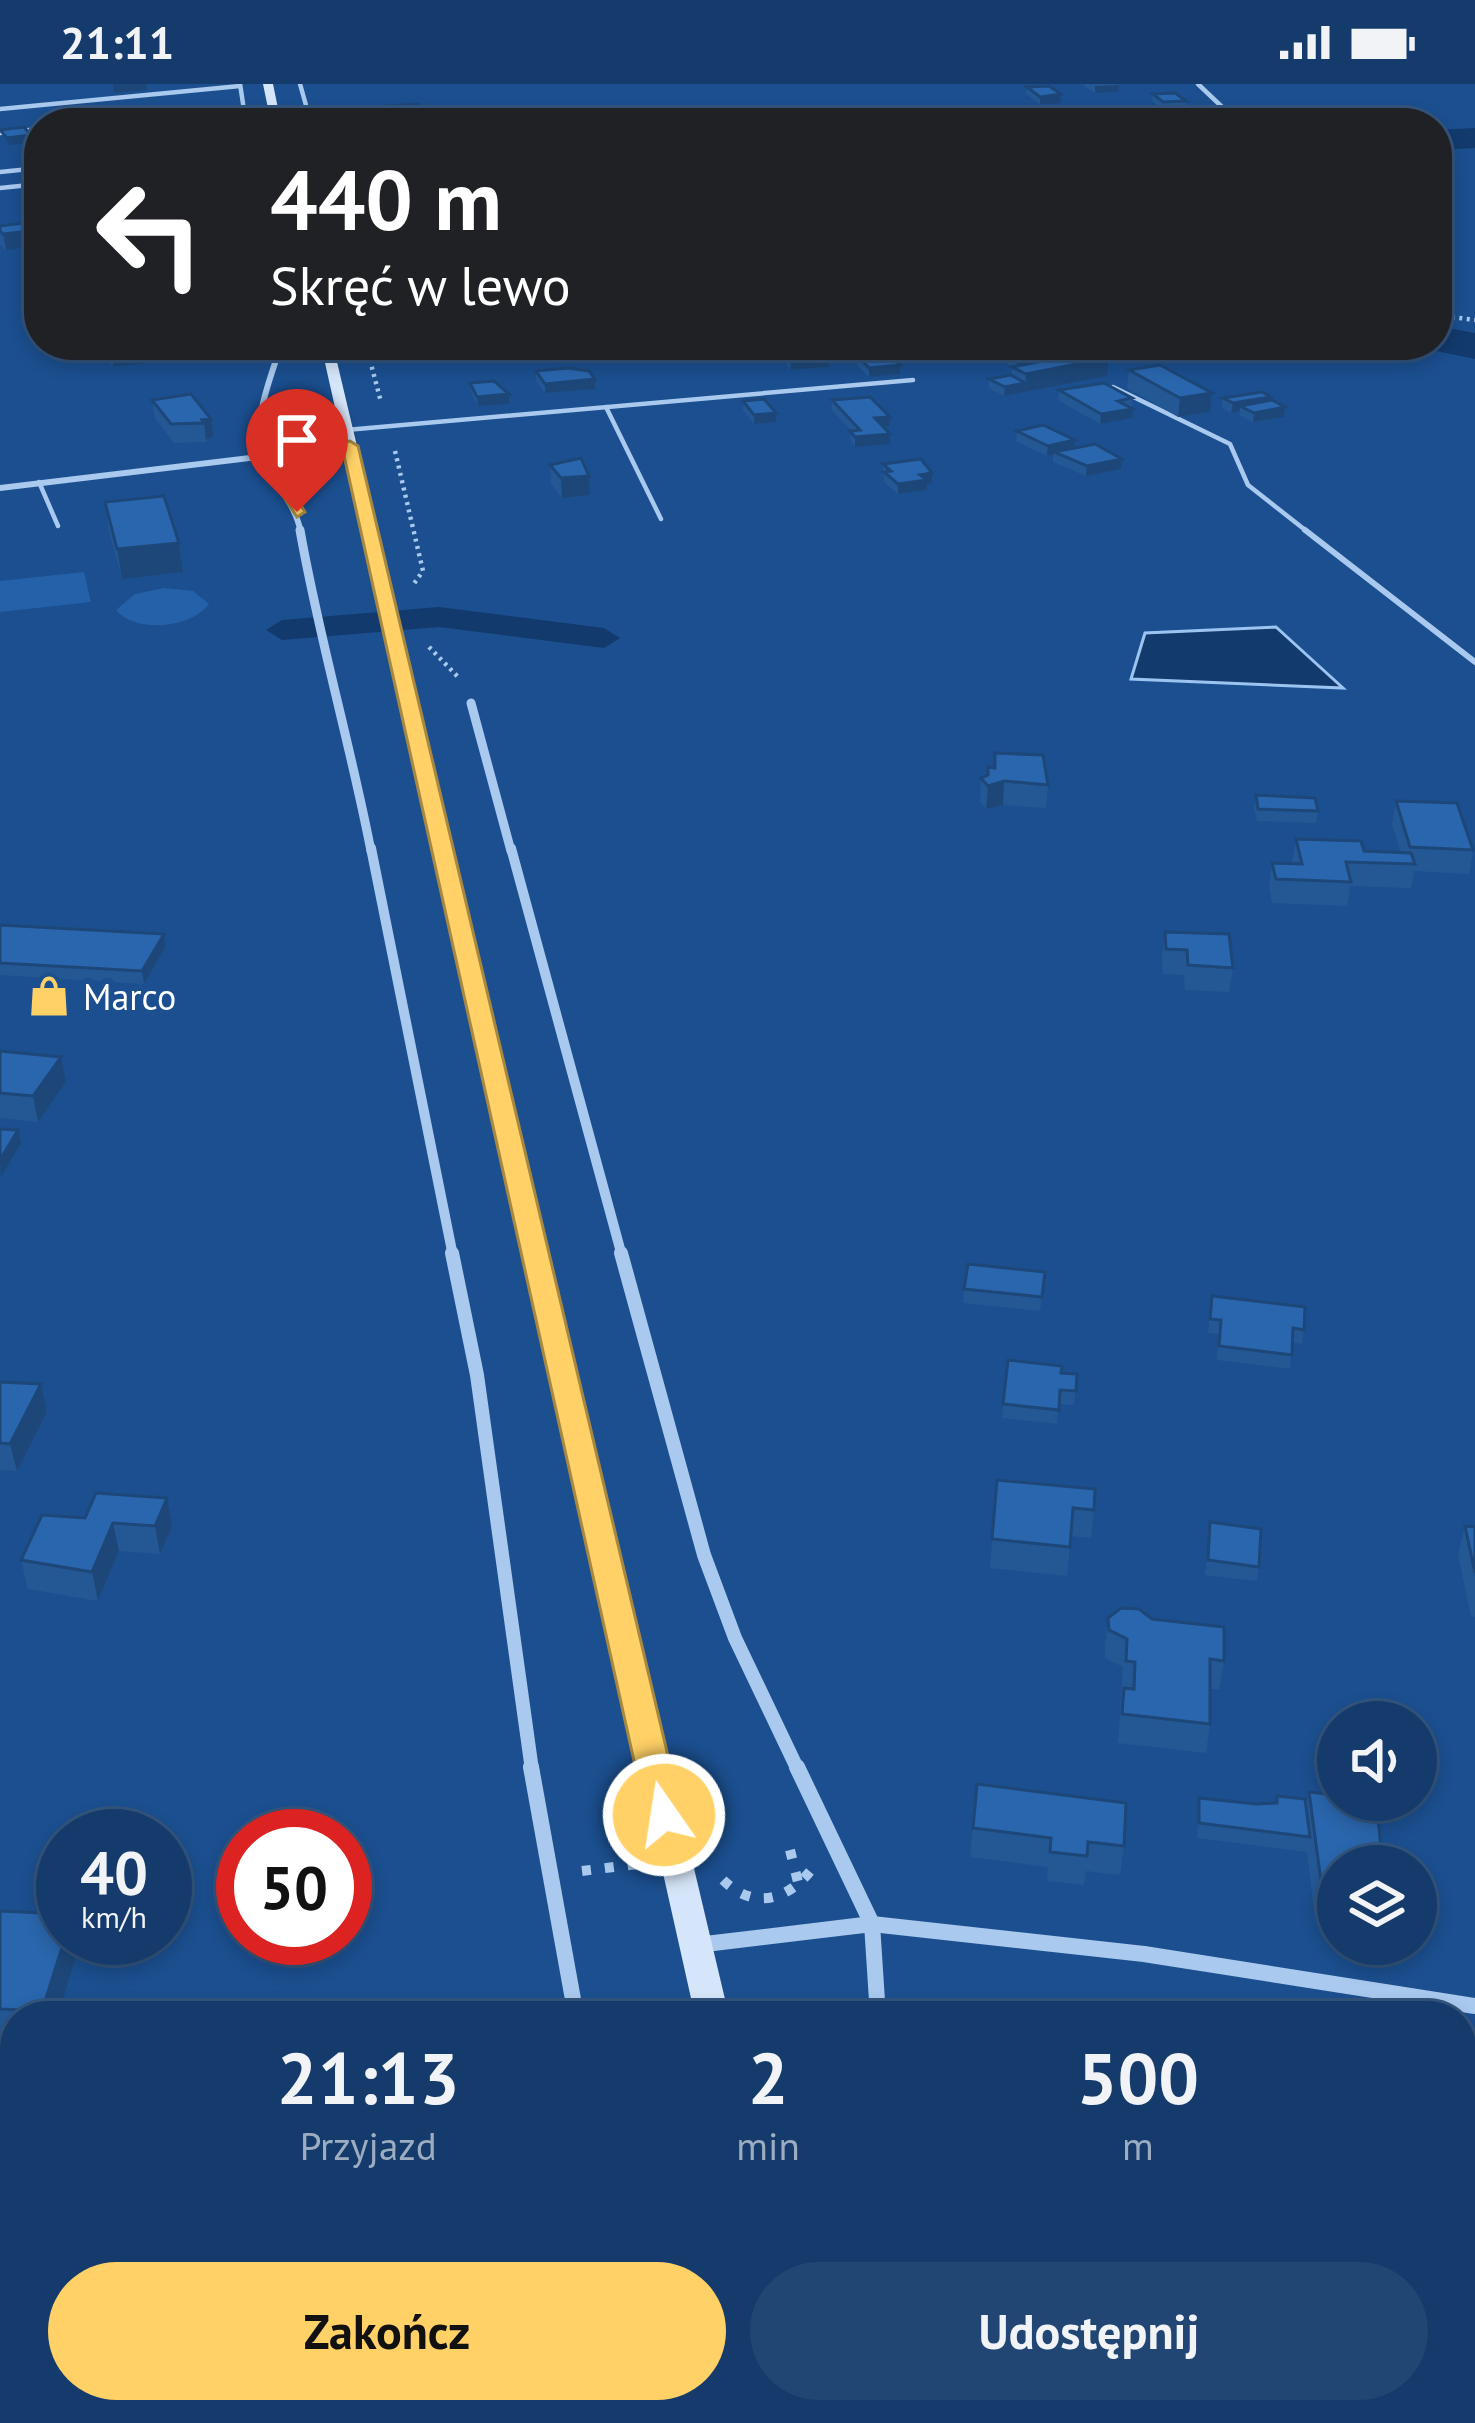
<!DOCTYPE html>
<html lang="pl">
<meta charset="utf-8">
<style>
:root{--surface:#143b6b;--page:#214673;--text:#f1f3f6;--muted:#9dadc1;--line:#33557e;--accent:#ffd166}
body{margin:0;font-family:"PT Sans",sans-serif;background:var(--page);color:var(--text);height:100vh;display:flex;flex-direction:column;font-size:45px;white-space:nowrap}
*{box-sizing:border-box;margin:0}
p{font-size:39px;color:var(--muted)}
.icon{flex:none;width:66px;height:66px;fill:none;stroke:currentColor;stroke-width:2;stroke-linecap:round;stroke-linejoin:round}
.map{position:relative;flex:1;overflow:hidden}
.side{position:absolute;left:0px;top:1917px;width:1476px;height:423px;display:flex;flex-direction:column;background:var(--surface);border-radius:48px 48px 0 0;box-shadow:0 6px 18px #0003,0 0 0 3px var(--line)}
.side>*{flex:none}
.guide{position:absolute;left:24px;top:24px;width:1428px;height:252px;border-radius:48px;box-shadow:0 6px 18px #0003,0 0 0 3px var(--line);background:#202124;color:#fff;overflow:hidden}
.fabs{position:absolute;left:1317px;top:1617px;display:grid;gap:24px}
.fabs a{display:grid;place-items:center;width:120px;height:120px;border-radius:50%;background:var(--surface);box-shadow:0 6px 18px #0003,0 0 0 3px var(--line);font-size:60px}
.speed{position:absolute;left:36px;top:1725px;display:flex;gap:24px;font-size:60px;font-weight:700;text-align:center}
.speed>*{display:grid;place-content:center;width:156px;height:156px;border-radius:50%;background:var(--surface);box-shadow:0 6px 18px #0003,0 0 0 3px var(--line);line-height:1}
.speed small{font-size:30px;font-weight:400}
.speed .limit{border:18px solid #d22;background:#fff;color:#111}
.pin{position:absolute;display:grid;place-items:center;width:102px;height:102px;color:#fff;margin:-123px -51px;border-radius:50% 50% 50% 0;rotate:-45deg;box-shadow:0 0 12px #0007}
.pin .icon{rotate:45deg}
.me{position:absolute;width:132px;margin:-66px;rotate:347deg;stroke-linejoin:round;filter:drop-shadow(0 0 9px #0008)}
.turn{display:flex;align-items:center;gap:42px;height:252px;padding:0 48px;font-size:54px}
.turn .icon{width:156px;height:156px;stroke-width:2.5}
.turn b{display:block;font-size:84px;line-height:102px}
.eta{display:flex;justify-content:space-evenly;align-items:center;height:204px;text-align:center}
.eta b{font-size:72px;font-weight:700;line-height:84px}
.button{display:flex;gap:24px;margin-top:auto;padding:24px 48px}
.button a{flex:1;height:138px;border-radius:72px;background:var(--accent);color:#111;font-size:48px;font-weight:700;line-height:138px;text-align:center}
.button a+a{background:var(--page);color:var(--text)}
.status{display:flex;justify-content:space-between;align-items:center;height:84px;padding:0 60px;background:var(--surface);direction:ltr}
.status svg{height:33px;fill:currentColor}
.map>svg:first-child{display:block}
.green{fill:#2461a8}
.water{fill:#123a6d;stroke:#9cc4f0;stroke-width:3}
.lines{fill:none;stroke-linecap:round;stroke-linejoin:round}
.canal{fill:#123a6d;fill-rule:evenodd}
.river{fill:#123a6d;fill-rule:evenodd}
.path-far1{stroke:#a9c9ee;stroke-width:4.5;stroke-dasharray:3 4.5;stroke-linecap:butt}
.path{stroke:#a9c9ee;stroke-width:10;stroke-dasharray:9 14;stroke-linecap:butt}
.lane-far1{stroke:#a9c9ee;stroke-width:4.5}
.lane{stroke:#a9c9ee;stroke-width:6}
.street-far5{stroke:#a9c9ee;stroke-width:4.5}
.street-far4{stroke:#a9c9ee;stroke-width:6}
.street-far3{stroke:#a9c9ee;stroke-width:9}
.street-far2{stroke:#a9c9ee;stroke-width:10}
.street-far1{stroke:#a9c9ee;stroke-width:14}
.street{stroke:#a9c9ee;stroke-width:16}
.secondary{fill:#d6e6fa;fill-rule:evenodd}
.wall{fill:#245895}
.shaded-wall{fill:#1d4779}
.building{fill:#2a66ad;stroke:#1d4779;stroke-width:3}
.route{fill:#ffd166;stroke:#a68842;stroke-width:3}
.labels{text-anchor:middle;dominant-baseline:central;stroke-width:12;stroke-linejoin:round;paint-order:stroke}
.poi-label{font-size:36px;fill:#fff;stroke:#1b4f8f;text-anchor:start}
</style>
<div class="status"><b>21:11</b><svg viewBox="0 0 49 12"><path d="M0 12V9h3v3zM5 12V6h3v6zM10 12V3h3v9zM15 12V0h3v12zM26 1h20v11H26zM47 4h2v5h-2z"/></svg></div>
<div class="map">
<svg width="1475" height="2339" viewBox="0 0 1475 2339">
<rect width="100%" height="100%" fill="#1b4f8f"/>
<g class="green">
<polygon points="84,488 91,518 0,528 0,497"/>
<path d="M164,504L193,507L209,520C191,544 136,550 116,526L135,510Z"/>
</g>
<polygon class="water" points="1276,543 1343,604 1131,595 1145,549"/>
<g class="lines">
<polygon class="canal" points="439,523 604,544 620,554 604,564 439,543 282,556 266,546 282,536"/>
<g class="river">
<polygon points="1475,44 1475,64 1437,66 1437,46"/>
<polygon points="1437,242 1475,249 1475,275 1422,264 1437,261"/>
</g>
<g class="path-far1">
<polyline points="1437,231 1475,236"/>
<polyline points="366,261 381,318"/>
<polyline points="289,343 313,321"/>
<polyline points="395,367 423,487 413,501"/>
<polyline points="429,563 460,595"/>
</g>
<g class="path">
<polyline points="790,1766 799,1802"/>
<polyline points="582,1787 638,1780"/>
<path d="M723,1796C754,1826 787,1817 812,1785"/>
</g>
<g class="lane-far1">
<polyline points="0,25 240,2"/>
<polyline points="94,39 244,24"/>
<polyline points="0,49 39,45"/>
<polyline points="0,88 39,84"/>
<polyline points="0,104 39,100"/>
<polyline points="1113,303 1230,360 1248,401 1309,449"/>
<polyline points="606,323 661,435"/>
<polyline points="346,346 913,296"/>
<polyline points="39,398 58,442"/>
</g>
<polyline class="lane" points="1305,446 1475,578"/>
<g class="street-far5">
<polyline points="240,0 246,39"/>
<polyline points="300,0 311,39"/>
<polyline points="1198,0 1239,39"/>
</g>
<g class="street-far4">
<path d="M281,261C271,293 251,339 263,372C274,400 295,418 301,449"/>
<polyline points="0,404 350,362"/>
</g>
<g class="street-far3">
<path d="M300,446C319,554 350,659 371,767"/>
<polyline points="471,619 511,767"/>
</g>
<g class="street-far2">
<polyline points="371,764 453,1172"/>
<polyline points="511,764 622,1172"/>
</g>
<g class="street-far1">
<polyline points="452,1169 477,1291 532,1686"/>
<polyline points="621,1169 704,1471 735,1554 798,1686"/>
</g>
<g class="street">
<polyline points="531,1683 576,1932"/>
<polyline points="797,1683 872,1840 878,1932"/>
<polyline points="697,1861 872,1840 1144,1870 1475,1922"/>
<polyline points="643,2325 645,2339"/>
<polyline points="936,2325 940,2339"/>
</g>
<g class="secondary">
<polygon points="263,0 273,0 281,39 271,39"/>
<polygon points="321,261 333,261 729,1932 695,1932"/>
<polygon points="778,2325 816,2325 819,2339 781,2339"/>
</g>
</g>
<g class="wall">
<polygon points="1084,0 1117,0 1118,8 1095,9 1084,2"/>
<polygon points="1027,3 1061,18 1040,20 1026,10"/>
<polygon points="1153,10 1186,17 1185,24 1162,25 1152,17"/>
<polygon points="392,22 427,35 406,37 393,30"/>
<polygon points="39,137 6,166 0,160 0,142"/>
<polygon points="105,261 153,261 155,278 113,283 107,276"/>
<polygon points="994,263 1046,275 1107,292 1004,312 989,304 989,295 1011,291 1012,283 994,272"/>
<polygon points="782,264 829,274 829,283 790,286 782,273"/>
<polygon points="857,271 900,281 900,290 869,293 856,280"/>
<polygon points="1129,286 1210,328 1178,333 1127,304"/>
<polygon points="536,287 595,295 595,305 545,309 536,297"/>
<polygon points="470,299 509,310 509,320 478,322 471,308"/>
<polygon points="1059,306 1132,314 1132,334 1100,340 1058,316"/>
<polygon points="1271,313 1271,316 1285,323 1284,333 1253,338 1239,331 1240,327 1231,329 1222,324 1223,314"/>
<polygon points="152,316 211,335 214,353 206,355 207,358 174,359 155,334"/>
<polygon points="832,316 890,333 889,342 883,343 890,360 855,363 850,356 852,347 832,326"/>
<polygon points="743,317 776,338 754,340 743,326"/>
<polygon points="1017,347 1075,356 1074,364 1122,375 1121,385 1086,392 1053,378 1053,371 1047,372 1016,357"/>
<polygon points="883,380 932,389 932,399 927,400 927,406 898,410 884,398"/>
<polygon points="550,381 589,392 590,411 562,414 551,400"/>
<polygon points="105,418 179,459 183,488 122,495 109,447"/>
<polygon points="981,694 1048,701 1046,724 1003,721 986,725 980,717"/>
<polygon points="1256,711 1318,727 1316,739 1257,737 1254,723"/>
<polygon points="1396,717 1473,766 1469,790 1414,787 1411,804 1350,802 1347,822 1272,819 1269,803 1272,779 1292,779 1296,755 1364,767 1401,769 1392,740"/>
<polygon points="0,841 164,850 166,862 144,900 0,891"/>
<polygon points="1165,848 1233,884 1229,908 1185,906 1184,891 1163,890 1162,872"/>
<polygon points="0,967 61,973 66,998 38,1038 0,1034"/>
<polygon points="1045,1188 1040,1227 963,1219 964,1205"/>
<polygon points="1212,1212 1304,1246 1302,1260 1292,1258 1290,1285 1217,1276 1219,1250 1208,1249"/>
<polygon points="1008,1276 1061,1289 1077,1290 1074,1321 1059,1320 1057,1340 1002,1334"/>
<polygon points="0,1298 47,1328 17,1387 0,1386"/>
<polygon points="997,1396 1094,1426 1091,1454 1071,1452 1067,1492 990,1484"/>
<polygon points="42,1431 172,1443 160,1470 119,1467 98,1517 28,1505 21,1476"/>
<polygon points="1210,1438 1259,1483 1257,1497 1205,1491"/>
<polygon points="1465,1442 1475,1443 1475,1533 1471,1532 1458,1470"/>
<polygon points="1108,1534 1152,1535 1224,1577 1219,1605 1210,1605 1210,1640 1206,1669 1118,1659 1123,1583 1105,1574 1105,1562"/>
<polygon points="977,1700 1124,1762 1120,1791 1086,1787 1084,1801 1047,1797 1048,1783 970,1773"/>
<polygon points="1309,1708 1338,1782 1338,1835 1315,1834 1307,1768 1197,1754 1199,1714 1256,1720 1276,1719 1277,1712 1306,1722"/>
<polygon points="0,1827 63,1854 79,1854 80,1860 58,1932 15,1932 15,1954 0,1953"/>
<polygon points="1431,2325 1461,2325 1475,2339 1431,2339"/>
</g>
<g class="shaded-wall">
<polygon points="113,0 146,0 147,6 114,9"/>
<polygon points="1119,1 1118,8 1095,9 1095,2"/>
<polygon points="1061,10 1061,18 1059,19 1040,20 1040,13"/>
<polygon points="427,28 427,35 406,37 405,30"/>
<polygon points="31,51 33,59 8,61 7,54"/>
<polygon points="39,146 39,162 6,166 3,150"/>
<polygon points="142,261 153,261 155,278 113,283 111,265"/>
<polygon points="829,274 829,283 790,286 791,277"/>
<polygon points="1108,274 1107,292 1025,308 1026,290"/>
<polygon points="900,281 900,290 869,293 869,284"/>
<polygon points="595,295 595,305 545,309 545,300"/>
<polygon points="1025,299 1025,308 1004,312 1005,303"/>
<polygon points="1212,309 1210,328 1178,333 1180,314"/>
<polygon points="509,310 509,320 478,322 477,313"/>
<polygon points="1271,313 1270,322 1240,322 1240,327 1231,329 1233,319"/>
<polygon points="1285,323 1284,333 1253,338 1254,329"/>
<polygon points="1133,325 1132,334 1100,340 1101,330"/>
<polygon points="776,329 776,338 754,340 754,331"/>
<polygon points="890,333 889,342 875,344 875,334"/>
<polygon points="211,335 214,353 206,355 204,339 202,336"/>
<polygon points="890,350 890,360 855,363 855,353"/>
<polygon points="1075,356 1074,366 1054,368 1053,371 1047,372 1048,362"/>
<polygon points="1122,375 1121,385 1086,392 1087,382"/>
<polygon points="932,389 932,399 927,400 927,406 898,410 898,400 920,391"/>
<polygon points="589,392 590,411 562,414 561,394"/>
<polygon points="179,459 183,488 122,495 117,465"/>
<polygon points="1004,697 1003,721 986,725 988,702"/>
<polygon points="164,850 166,862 144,900 142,887"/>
<polygon points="61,973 66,998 38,1038 33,1012"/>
<polygon points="18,1046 21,1059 1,1093 0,1076"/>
<polygon points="41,1300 47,1328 17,1387 10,1360"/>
<polygon points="167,1414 172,1443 160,1470 155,1442"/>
<polygon points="113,1439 119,1467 98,1517 92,1488"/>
<polygon points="65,1854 79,1854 80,1860 58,1932 44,1932 42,1927"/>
</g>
<g class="building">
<polygon points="1049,2 1061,10 1040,13 1027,3"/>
<polygon points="1175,9 1186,17 1163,18 1153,10"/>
<polygon points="417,20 427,28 405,30 392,22"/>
<polygon points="1063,29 1077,38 1051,39 1039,30"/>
<polygon points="902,34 907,39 880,39 876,36"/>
<polygon points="703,36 706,39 664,38"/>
<polygon points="1028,36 1033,39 980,39"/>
<polygon points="24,43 31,51 7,54 0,46"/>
<polygon points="39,137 39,146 3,150 0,147 0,142"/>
<polygon points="107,261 142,261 111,265"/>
<polygon points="1010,261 1024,261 1046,275 1019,279 994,263"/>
<polygon points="819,262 829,274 791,277 782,264"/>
<polygon points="1094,267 1108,274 1026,290 1012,283"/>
<polygon points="887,269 900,281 869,284 857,271"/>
<polygon points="1160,281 1212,309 1180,314 1129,286"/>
<polygon points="568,284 589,287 595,295 545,300 536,287"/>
<polygon points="1011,291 1025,299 1005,303 989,295"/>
<polygon points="494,297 509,310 477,313 470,299"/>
<polygon points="1104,299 1132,314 1118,317 1133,325 1101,330 1059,306"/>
<polygon points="1262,308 1271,313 1233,319 1223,314"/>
<polygon points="191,310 211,335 202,336 204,339 171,340 152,316"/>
<polygon points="870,313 890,333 875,334 890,350 855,353 850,347 860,346 832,316"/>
<polygon points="764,315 776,329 754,331 743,317"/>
<polygon points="1272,316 1285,323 1254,329 1240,322"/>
<polygon points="1043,341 1075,356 1048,362 1017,347"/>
<polygon points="1095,360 1122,375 1087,382 1054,368"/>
<polygon points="581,374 589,392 561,394 550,381"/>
<polygon points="921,375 932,389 920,391 927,396 898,400 884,388 891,387 883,380"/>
<polygon points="164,412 179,459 117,465 105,418"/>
<polygon points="995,669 1043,671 1048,701 1004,697 988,702 981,694 988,691 988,683 995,684"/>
<polygon points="1256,711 1315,714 1318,727 1258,725"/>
<polygon points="1396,717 1457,719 1473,766 1410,763"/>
<polygon points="1296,755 1361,757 1364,767 1411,769 1415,780 1346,778 1351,798 1276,795 1272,779 1302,780"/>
<polygon points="0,841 164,850 142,887 0,879"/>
<polygon points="1165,848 1229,850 1233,884 1188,881 1187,866 1166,865"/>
<polygon points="0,967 61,973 33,1012 0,1009"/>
<polygon points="0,1045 18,1046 0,1076"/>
<polygon points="968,1180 1045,1188 1042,1213 964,1205"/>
<polygon points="1212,1212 1305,1223 1304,1246 1293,1244 1292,1271 1219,1262 1221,1236 1210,1235"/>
<polygon points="1008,1276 1062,1282 1061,1289 1077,1290 1076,1307 1060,1306 1059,1326 1003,1320"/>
<polygon points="0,1298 41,1300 10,1360 0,1359"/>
<polygon points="997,1396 1095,1405 1094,1426 1073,1424 1070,1463 992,1455"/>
<polygon points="96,1409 167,1414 155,1442 113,1439 92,1488 21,1476 42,1431 85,1434"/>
<polygon points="1210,1438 1261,1445 1259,1483 1208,1476"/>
<polygon points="1465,1442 1475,1443 1475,1489"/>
<polygon points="1121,1524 1139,1525 1152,1535 1224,1543 1224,1577 1210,1575 1210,1640 1122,1630 1124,1604 1134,1605 1135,1578 1126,1577 1127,1555 1109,1546 1108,1534"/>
<polygon points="977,1700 1126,1719 1124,1762 1088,1758 1087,1772 1050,1768 1051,1754 973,1744"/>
<polygon points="1309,1708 1338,1711 1338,1716 1376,1716 1383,1782 1338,1782 1338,1805 1322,1805"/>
<polygon points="1277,1712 1305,1715 1310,1753 1199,1739 1199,1714 1256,1720 1277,1719"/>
<polygon points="0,1827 63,1830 63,1854 65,1854 42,1927 0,1925"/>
<polygon points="1461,2273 1475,2275 1475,2339 1442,2339 1441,2325 1461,2325"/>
</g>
<polygon class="route" points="350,357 358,362 682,1731 676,1741 651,1741 646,1731 343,367 273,374 305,428 297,433 255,370"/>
<defs>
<g id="shop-bare" transform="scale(3.24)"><path d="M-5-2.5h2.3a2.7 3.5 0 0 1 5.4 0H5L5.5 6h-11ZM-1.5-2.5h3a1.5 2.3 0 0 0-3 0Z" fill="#ffd166" stroke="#1b4f8f" stroke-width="2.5" paint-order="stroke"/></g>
</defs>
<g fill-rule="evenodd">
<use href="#shop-bare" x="49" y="912"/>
</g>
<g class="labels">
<g class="poi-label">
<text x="83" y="912">Marco</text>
</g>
</g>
</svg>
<div class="fabs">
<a><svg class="icon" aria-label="sound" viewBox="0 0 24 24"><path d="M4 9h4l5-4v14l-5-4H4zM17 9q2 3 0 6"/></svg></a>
<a><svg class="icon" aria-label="layers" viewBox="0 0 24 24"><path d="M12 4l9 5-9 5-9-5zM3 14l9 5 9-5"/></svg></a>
</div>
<div class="speed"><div>40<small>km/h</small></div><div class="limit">50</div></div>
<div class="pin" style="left:297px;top:428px;background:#d93025"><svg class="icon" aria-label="arrive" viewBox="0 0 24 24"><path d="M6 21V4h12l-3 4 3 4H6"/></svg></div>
<svg class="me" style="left:664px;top:1731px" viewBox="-20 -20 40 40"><circle r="17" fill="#ffd166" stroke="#fff" stroke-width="3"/><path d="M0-11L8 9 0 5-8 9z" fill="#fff"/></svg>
<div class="guide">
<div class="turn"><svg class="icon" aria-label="left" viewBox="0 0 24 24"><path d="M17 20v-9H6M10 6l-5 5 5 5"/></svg><div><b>440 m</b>Skręć w lewo</div></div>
</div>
<section class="side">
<div class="eta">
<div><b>21:13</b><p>Przyjazd</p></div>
<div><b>2</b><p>min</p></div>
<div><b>500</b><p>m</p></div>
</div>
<div class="button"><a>Zakończ</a><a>Udostępnij</a></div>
</section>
</div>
